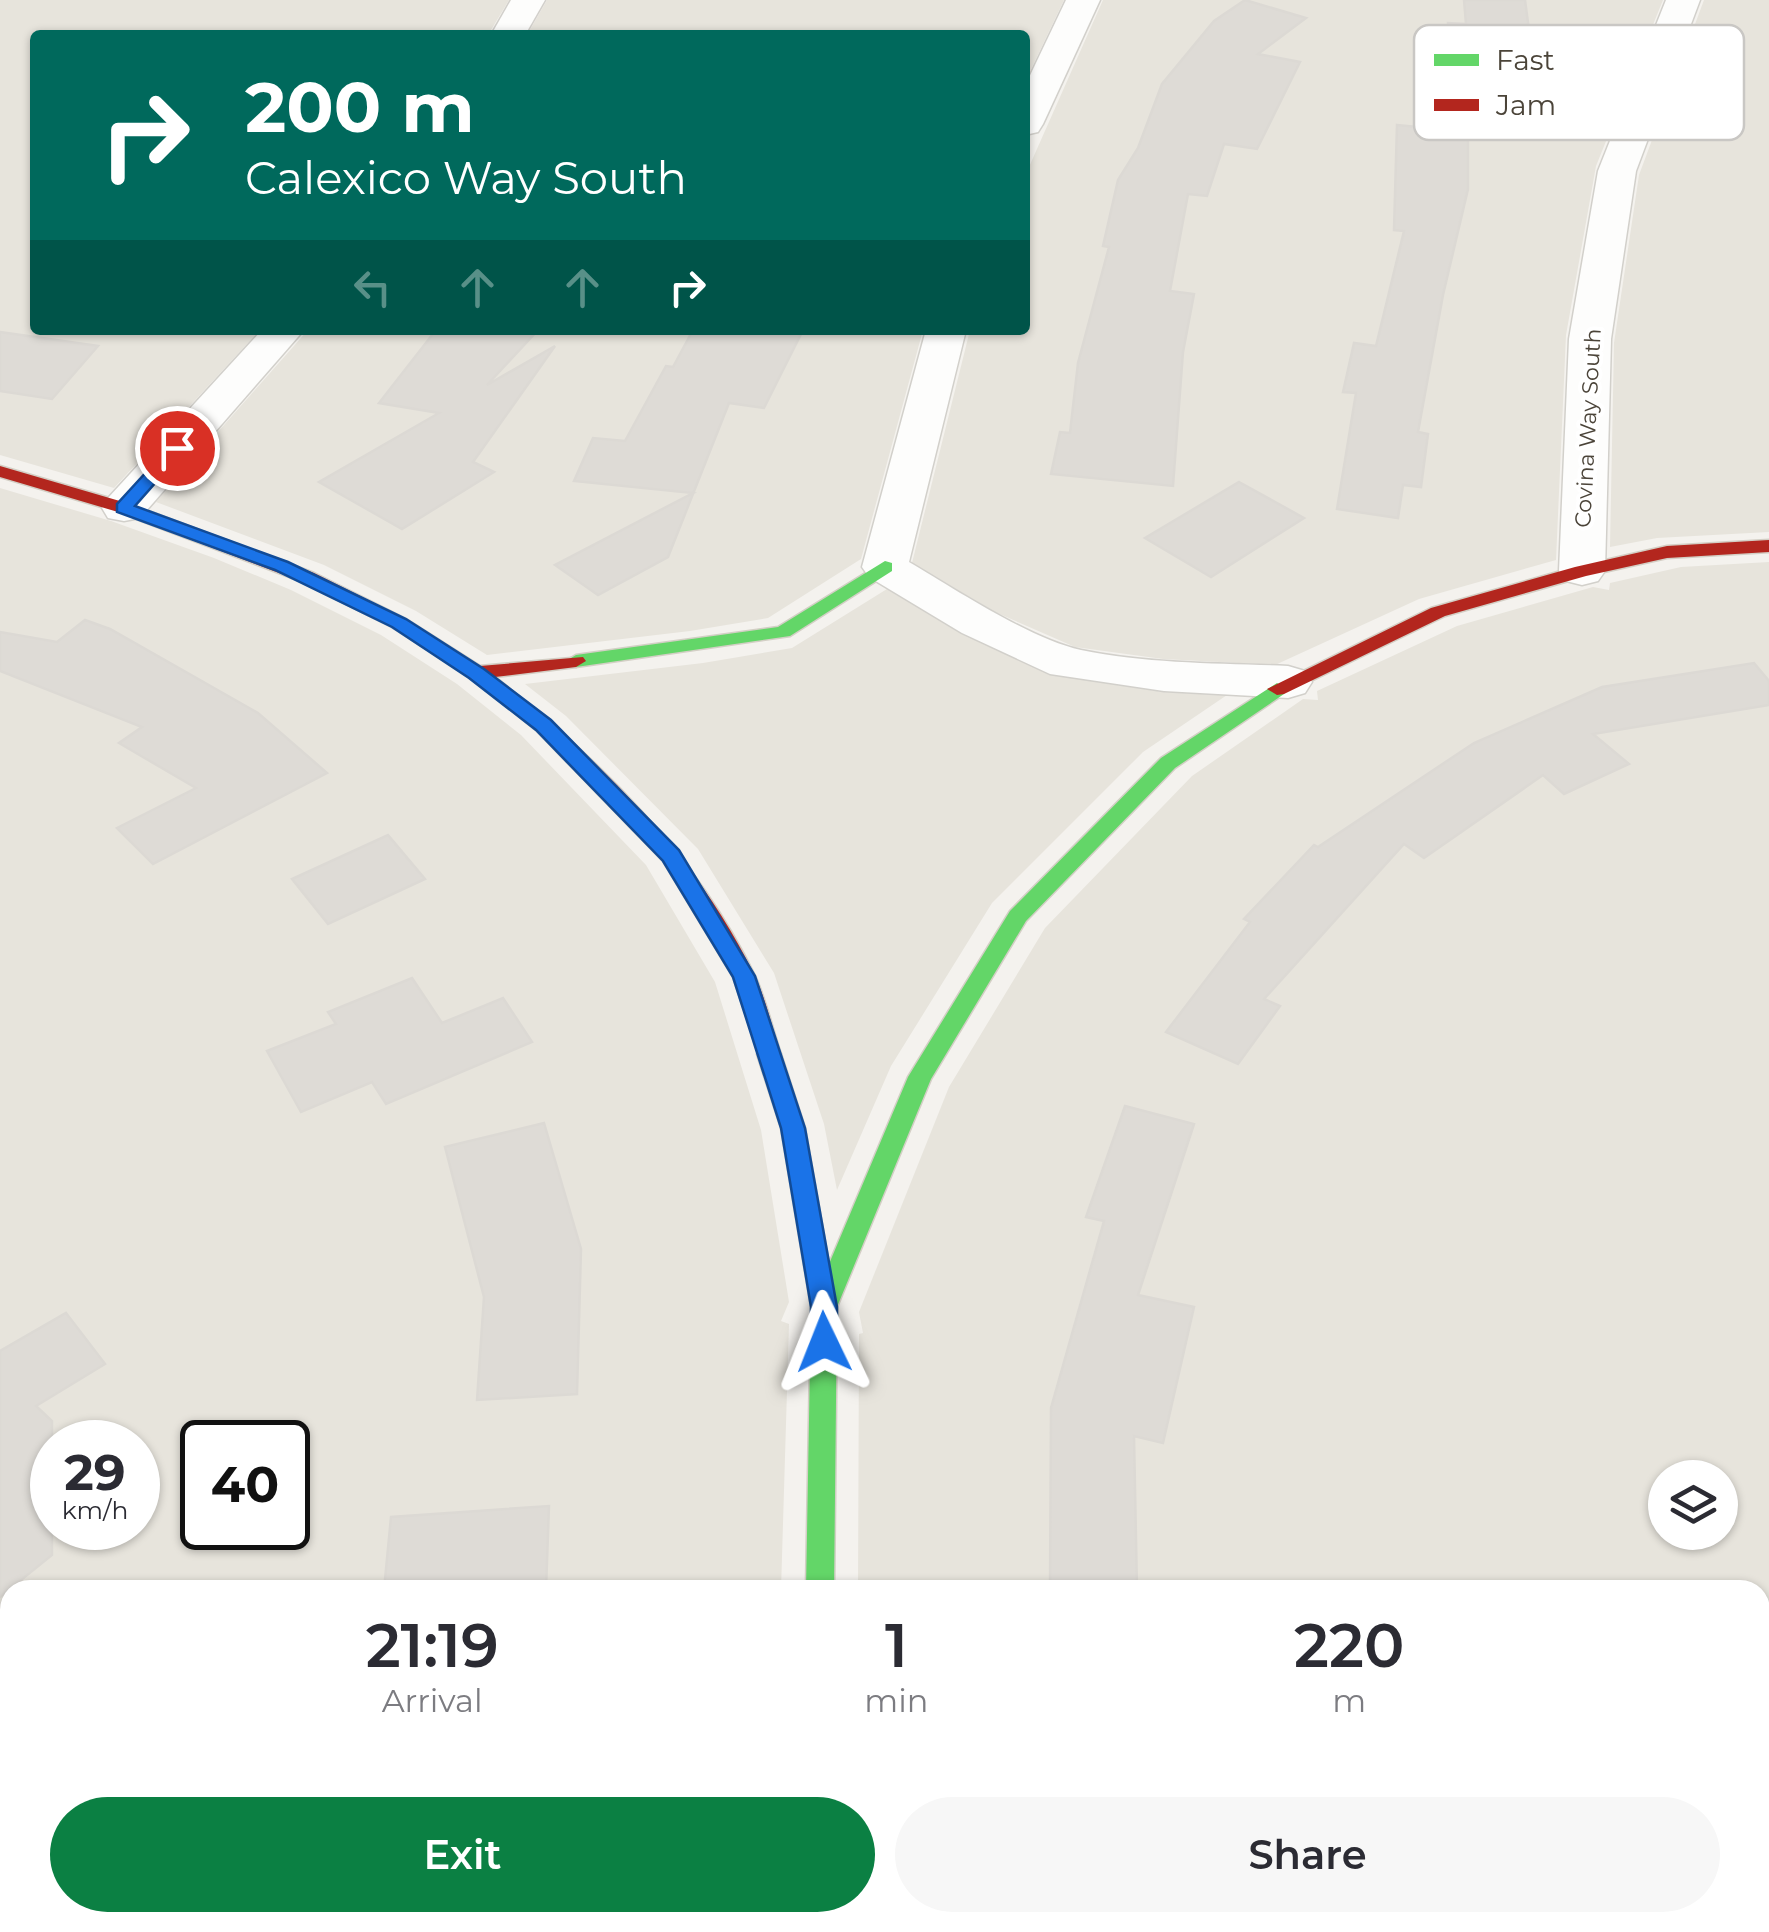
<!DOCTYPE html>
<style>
:root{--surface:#fff;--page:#f7f7f7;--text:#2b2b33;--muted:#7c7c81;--accent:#0b8043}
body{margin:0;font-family:Montserrat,sans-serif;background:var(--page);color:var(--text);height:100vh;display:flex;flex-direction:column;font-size:38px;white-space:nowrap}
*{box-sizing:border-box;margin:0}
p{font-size:32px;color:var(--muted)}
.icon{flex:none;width:55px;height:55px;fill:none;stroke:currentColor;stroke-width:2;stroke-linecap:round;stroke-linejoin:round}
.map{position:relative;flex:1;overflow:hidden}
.side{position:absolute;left:0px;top:1580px;width:1770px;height:352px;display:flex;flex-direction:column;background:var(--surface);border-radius:30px 30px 0 0;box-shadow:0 2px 8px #0004}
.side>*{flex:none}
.banner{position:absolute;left:30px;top:30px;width:1000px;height:305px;border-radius:10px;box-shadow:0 2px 8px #0004;background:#00695c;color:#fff;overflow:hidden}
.buttons{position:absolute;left:1648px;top:1460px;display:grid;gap:20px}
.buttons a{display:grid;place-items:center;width:90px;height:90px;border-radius:50%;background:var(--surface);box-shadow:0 2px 8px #0004;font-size:50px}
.speed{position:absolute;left:30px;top:1420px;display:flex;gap:20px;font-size:50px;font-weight:700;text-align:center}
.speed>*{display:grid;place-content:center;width:130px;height:130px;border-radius:50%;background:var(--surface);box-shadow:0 2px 8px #0004;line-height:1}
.speed small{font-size:25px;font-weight:400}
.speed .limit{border:5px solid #111;border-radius:15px;background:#fff;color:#111}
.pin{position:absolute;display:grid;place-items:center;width:85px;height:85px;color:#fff;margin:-42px;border:5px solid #fff;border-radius:50%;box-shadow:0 2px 10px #0007}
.me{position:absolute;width:110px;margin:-55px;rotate:358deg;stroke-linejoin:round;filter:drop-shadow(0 0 8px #0008)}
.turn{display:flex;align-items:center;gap:35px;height:210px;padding:0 50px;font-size:45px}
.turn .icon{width:130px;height:130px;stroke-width:2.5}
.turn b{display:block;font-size:70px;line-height:85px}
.lanes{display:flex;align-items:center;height:95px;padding:0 50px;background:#0003;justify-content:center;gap:50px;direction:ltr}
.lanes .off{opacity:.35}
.eta{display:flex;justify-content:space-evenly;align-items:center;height:170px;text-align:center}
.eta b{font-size:60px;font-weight:600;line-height:70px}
.button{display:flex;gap:20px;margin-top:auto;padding:20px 50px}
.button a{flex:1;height:115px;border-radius:60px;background:var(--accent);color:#fff;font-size:40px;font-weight:600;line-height:115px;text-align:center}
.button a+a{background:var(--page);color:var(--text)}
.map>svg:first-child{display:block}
.residential{fill:#e7e4dc;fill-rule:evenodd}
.building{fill:#dedbd6;stroke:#dcd9d4;stroke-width:2.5}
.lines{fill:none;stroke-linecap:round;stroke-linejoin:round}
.street-casing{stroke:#d2d0cb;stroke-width:3}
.fast-casing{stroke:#d3cfc5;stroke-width:3}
.jam-casing{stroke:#d3cfc5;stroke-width:3}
.street{fill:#fdfdfc;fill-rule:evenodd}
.fast{fill:#63d668;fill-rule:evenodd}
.jam{fill:#b3261e;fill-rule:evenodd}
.route{fill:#1a73e8;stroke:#114b97;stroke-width:2.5}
.labels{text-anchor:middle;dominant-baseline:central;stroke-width:8;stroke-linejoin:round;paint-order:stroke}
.far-street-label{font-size:22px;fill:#4b4439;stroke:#fff}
.key{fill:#fff;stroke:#c9c7c4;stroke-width:2.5}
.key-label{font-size:28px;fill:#4b4439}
</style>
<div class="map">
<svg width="1769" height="1932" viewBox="0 0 1769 1932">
<rect width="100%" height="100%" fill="#f4f2ee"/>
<g class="residential">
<polygon points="0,0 509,0 488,35 35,35 35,330 260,330 114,488 0,455"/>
<polygon points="547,0 1064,0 1025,82 1025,35 527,35"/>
<polygon points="1103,0 1663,0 1596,166 1566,335 1556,560 1419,599 1275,665 1163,659 1075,647 995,612 912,563 970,330 1025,330 1025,176"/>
<polygon points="1704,0 1769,0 1769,532 1657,538 1610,547 1614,343 1639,175"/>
<polygon points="308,330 923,330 861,559 768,618 690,631 487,655 416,611 324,565 156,502"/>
<path d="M0,488L111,521L214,558L291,590L381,635L457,684L521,735L646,865L715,982L761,1130L789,1302L781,1321L789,1324L781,1590H10V1922L746,1923L745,1932H0ZM52,1442H138V1528H52ZM202,1442H288V1528H202Z"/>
<path d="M1769,562V1932H831L832,1922H1760V1590H858L859,1334L863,1333L859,1312L949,1087L1045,928L1192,776L1303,699L1318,700L1317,691L1457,626L1593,587L1609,590L1610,583L1681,567ZM1665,1478H1720V1532H1665Z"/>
<polygon points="887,589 965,635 1053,675 1163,692 1227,695 1143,752 992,903 891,1066 837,1190 824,1124 774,973 698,849 566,716 525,684 703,663 792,648"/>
</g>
<g class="building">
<polygon points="1245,0 1306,18 1258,54 1300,62 1257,149 1224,144 1207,196 1188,194 1170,291 1194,294 1183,352 1173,486 1051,474 1060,432 1070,433 1078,363 1109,247 1103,246 1118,180 1138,148 1162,84 1214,21"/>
<polygon points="1464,0 1525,0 1531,45 1507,43 1511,91 1496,90 1498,118 1446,115 1444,69 1452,70 1448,23 1466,24"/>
<polygon points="1397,125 1468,132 1468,189 1443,295 1418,432 1428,434 1421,487 1403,485 1398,518 1337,509 1356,393 1343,392 1354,343 1376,346 1404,231 1394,230"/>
<polygon points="436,330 538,330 487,385 555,346 473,462 494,472 402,529 319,482 439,413 379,403"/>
<polygon points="693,330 803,330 764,408 729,403 668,557 598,595 555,565 693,493 574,481 593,438 625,441 666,366 673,367"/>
<polygon points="0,332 98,346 52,399 0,391"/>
<polygon points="1239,482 1304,518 1211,577 1145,538"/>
<polygon points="85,620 110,629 258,713 327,773 153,864 117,828 196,788 119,743 142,727 0,671 0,632 57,642"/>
<polygon points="1754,663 1769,681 1769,705 1593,734 1629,764 1564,794 1543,775 1424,858 1404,844 1264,999 1280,1006 1238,1064 1166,1032 1250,922 1244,919 1314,845 1318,847 1474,743 1602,687"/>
<polygon points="388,835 425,879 328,924 292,879"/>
<polygon points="412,978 442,1023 503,998 532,1042 386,1104 372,1082 301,1112 267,1051 336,1024 328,1012"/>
<polygon points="1125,1106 1194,1124 1138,1295 1194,1307 1163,1443 1134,1436 1137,1590 1050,1590 1051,1408 1104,1221 1086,1217"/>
<polygon points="544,1123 581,1249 577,1394 477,1400 484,1297 445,1147"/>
<polygon points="66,1313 105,1364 36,1406 52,1421 52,1555 0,1597 0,1351"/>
<polygon points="549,1506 546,1590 384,1590 391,1517"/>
</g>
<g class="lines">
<g class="street-casing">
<g id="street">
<polygon points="511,0 545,0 525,35 491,35"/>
<polygon points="1066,0 1100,0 1043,124 1038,132 1025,135 1025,86"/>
<polygon points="1666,0 1700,0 1636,171 1611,339 1605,571 1598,581 1582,585 1566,581 1559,571 1569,339 1598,171"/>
<polygon points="262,330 304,330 140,518 124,521 108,518 102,508 108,498"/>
<path d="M926,330H966L909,562C955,589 1030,639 1081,650C1148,664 1219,663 1288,666L1305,671L1312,682L1305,693L1288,698L1164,691L1050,674L962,633L869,577L862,567Z"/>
<polygon points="751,1922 827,1922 826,1932 750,1932"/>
</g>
</g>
<g class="fast-casing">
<g id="fast">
<polygon points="885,561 892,563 892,571 790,636 576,667 566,661 576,655 778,627"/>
<polygon points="1277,683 1287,689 1284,694 1175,768 1026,921 931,1079 837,1307 834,1590 806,1590 811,1307 781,1128 757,1054 761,1048 777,1048 781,1054 805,1128 829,1264 908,1077 1010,911 1161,758"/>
</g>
</g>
<g class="jam-casing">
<g id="jam">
<path d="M0,466L130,504L314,573L406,619L480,666L583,657L586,661L576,667L495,677C598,758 696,855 754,974C766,999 772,1028 781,1054L777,1060H761L733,977L663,861L536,730L470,677L392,627L300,581L118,512L0,477Z"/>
<polygon points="1769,540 1769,552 1667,558 1586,576 1445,616 1284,694 1277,695 1267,689 1431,608 1575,567 1667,546"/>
</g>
</g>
<use href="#street" class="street"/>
<use href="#fast" class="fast"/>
<use href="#jam" class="jam"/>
</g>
<polygon class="route" points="177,443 186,448 135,506 288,562 406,619 484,669 551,720 679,850 755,976 805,1128 837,1307 837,1342 833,1350 824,1353 814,1350 811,1342 811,1307 781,1128 733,977 663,861 536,730 469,678 392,627 275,570 117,512 117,504 171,445"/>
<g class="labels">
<g class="far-street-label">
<text transform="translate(1588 428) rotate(-87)">Covina Way South</text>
</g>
</g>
<rect x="1414" y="25" width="330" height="115" rx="15" class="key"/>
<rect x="1434" y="54" width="45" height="12" fill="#63d668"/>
<rect x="1434" y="99" width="45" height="12" fill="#b3261e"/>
<g class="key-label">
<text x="1496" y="70">Fast</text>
<text x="1496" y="115">Jam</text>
</g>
</svg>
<div class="buttons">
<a><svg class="icon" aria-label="layers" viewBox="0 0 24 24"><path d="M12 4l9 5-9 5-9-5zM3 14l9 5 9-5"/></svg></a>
</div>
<div class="speed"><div>29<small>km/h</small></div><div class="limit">40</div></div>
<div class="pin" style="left:177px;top:448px;background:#d93025"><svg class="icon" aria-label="arrive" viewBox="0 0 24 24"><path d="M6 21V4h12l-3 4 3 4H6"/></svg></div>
<svg class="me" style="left:824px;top:1342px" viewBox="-20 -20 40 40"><path d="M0-17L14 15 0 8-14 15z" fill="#1a73e8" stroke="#fff" stroke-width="4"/></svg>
<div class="banner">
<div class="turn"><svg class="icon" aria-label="right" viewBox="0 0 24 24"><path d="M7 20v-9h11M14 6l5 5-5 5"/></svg><div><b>200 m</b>Calexico Way South</div></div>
<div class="lanes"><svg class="icon off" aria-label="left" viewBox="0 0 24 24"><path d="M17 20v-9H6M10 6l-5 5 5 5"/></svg><svg class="icon off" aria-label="ahead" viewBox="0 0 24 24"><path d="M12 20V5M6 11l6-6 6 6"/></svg><svg class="icon off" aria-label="ahead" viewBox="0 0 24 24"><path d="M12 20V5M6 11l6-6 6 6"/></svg><svg class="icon" aria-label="right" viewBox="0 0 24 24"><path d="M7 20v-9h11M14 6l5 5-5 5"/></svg></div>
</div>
<section class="side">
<div class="eta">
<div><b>21:19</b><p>Arrival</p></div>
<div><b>1</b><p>min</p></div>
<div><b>220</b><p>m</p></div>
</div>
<div class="button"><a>Exit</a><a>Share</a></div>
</section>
</div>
